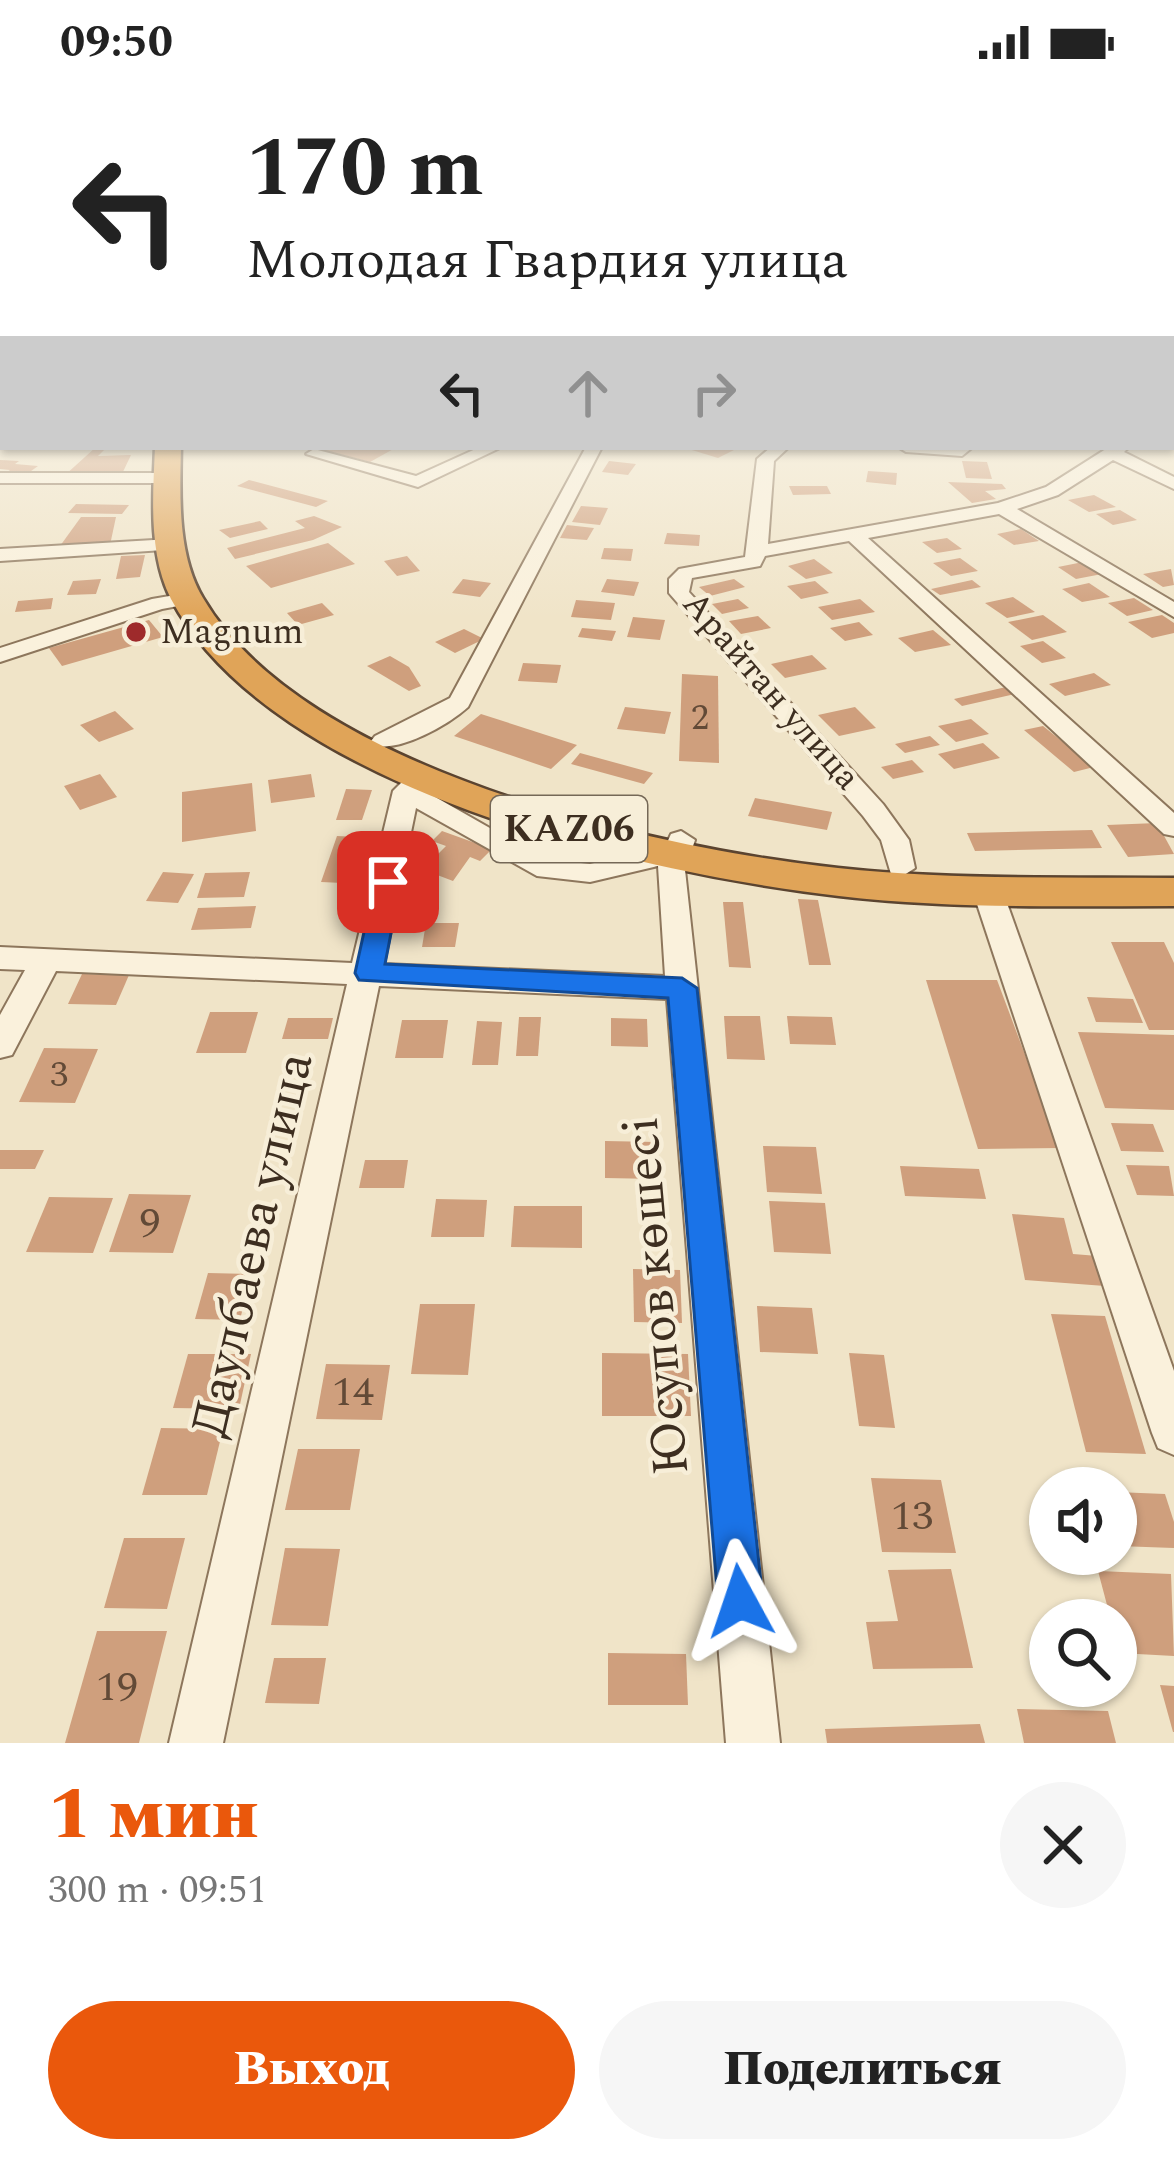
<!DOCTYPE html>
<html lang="ru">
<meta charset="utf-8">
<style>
:root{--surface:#fff;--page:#f6f6f6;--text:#222;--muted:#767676;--accent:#ea580c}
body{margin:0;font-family:Spectral,serif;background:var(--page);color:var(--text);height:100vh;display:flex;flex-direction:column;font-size:45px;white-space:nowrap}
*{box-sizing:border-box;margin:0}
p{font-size:39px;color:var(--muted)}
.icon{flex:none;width:66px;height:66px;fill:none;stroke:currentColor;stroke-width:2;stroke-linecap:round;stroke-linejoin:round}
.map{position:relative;height:1659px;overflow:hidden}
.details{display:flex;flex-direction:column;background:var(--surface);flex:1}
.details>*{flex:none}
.top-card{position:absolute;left:0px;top:0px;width:1176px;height:366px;box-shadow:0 3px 9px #0004;background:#fff;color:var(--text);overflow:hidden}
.fabs{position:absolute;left:1029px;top:1383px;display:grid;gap:24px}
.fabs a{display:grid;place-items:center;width:108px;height:108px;border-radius:50%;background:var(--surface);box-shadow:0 3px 9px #0004;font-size:60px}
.pin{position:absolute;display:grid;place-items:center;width:102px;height:102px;color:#fff;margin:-51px;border-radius:24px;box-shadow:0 6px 18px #0006}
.me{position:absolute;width:132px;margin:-66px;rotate:355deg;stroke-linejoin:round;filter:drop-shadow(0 0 9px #0008)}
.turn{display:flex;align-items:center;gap:42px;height:252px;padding:0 48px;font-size:54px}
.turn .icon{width:156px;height:156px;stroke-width:2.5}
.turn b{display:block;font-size:84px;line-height:102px}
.lanes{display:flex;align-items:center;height:114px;padding:0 48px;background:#0003;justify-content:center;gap:60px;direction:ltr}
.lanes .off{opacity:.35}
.round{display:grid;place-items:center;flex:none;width:126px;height:126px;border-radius:63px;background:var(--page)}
.head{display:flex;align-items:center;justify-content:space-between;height:204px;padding:0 48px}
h1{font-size:72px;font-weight:800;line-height:90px;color:var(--accent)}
.button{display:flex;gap:24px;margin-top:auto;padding:24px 48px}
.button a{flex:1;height:138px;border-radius:72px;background:var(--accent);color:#fff;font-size:48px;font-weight:800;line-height:138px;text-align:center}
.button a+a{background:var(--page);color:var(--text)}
.status{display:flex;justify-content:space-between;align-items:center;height:84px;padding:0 60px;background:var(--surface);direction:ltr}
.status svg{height:33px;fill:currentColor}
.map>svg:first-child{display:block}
.building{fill:#cf9f7d}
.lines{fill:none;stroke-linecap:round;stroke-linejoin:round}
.minor-casing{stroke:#8d765c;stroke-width:4}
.highway-casing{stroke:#5b4430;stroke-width:5}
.minor{fill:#faf1dc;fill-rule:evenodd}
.highway{fill:#e0a458;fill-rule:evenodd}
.route{fill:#1a73e8;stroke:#114b97;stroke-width:3}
.poi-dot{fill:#9e2a2b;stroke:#f7eed8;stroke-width:4.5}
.labels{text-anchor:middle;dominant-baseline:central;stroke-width:9;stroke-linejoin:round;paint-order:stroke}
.far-poi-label{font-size:36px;fill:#3d2e20;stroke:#f7eed8;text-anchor:start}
.far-street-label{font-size:36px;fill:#3d2e20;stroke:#f7eed8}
.number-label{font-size:36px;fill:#624a37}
.shield{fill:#f7eed8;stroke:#756857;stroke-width:3}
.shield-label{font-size:39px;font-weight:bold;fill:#3d2e20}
.near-number-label{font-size:42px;fill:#624a37}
.near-street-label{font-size:51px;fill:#3d2e20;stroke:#f7eed8}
</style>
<div class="status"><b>09:50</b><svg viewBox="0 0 49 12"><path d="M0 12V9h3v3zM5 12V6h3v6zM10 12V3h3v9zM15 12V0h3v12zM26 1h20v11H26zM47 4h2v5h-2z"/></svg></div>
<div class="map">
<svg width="1174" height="1659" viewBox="0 0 1174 1659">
<rect width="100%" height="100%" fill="#f0e4c8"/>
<g class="building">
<polygon points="96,363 107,363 98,372 131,371 121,392 64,392"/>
<polygon points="312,363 397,363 370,378"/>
<polygon points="682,363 740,363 718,374"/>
<polygon points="0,376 19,377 15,380 38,382 27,390 6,389 10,386 0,385"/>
<polygon points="609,377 636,380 628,391 602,388"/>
<polygon points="962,377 987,378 992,395 966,394"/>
<polygon points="868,387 897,389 896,401 866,398"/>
<polygon points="249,396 328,417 316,423 237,402"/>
<polygon points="948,398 1002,400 1006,405 985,407 996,415 972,419"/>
<polygon points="789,402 827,402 831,410 793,411"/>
<polygon points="1094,411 1116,423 1089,428 1068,416"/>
<polygon points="76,420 129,421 122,430 68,429"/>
<polygon points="581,422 608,424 600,441 572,438"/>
<polygon points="1120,426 1137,436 1113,441 1096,430"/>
<polygon points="314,432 342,443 313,456 235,475 227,464 305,444 295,437"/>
<polygon points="81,433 116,433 110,461 60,462"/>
<polygon points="260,437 268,445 230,454 219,446"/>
<polygon points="567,441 594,444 587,456 560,454"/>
<polygon points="1021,445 1039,457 1014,461 997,450"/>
<polygon points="667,449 700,451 699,462 664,460"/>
<polygon points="947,454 962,465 937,469 922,458"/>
<polygon points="328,459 355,480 271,504 246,482"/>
<polygon points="604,464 633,465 631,477 601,475"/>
<polygon points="145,471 140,493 116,495 121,472"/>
<polygon points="407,472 420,487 397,492 384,477"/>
<polygon points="960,474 978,487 951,492 933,479"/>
<polygon points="814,475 833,489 806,495 788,482"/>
<polygon points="1083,478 1102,490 1076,495 1058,483"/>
<polygon points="1171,485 1174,501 1163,503 1143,490"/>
<polygon points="101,495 96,510 67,511 73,497"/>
<polygon points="463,495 491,499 480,513 452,509"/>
<polygon points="607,495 639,498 634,512 601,508"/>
<polygon points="734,495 745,503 710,512 699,503"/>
<polygon points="972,496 981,503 940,511 931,505"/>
<polygon points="815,497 829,509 801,515 787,502"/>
<polygon points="1089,499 1110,513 1082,518 1062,505"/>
<polygon points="1013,513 1035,528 1007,534 985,519"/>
<polygon points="53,514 51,525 15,528 18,517"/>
<polygon points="1134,514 1153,526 1127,532 1108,519"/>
<polygon points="738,515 749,524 722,530 712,520"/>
<polygon points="860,515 875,528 832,536 818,523"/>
<polygon points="576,516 615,519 611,536 571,533"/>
<polygon points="322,519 334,531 298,541 287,529"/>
<polygon points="1043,531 1067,548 1032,556 1008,538"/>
<polygon points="1162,531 1174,539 1174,549 1152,554 1128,538"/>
<polygon points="758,532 771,544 741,550 729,537"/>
<polygon points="633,533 665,536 660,556 627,553"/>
<polygon points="149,536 163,553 62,582 49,564"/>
<polygon points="859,538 873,551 845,557 830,544"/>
<polygon points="582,544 616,547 612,557 578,553"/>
<polygon points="464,545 484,555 455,569 435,558"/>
<polygon points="933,546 951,561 915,568 898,554"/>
<polygon points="1043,557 1066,574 1042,579 1020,562"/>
<polygon points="812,571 827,585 785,594 771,580"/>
<polygon points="390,572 409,583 421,602 409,607 367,582"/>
<polygon points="523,579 561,581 557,599 518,597"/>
<polygon points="1094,589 1111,601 1065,612 1049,600"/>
<polygon points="682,590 718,592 719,679 679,677"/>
<polygon points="1006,603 1015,610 962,622 954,615"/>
<polygon points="625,623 671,628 665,650 617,645"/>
<polygon points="855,623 876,644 839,652 818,631"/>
<polygon points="115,627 134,645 99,658 80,641"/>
<polygon points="481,630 577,661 551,685 454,652"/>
<polygon points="971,635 989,650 956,658 938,642"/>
<polygon points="1043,642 1094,683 1074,688 1024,646"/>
<polygon points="930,652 940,661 905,669 895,660"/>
<polygon points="983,659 1000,674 954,685 938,670"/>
<polygon points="580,669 653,689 644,700 571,680"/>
<polygon points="912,676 924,688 893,695 881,683"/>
<polygon points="100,690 117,713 80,726 64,702"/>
<polygon points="311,690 315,713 271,719 268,696"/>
<polygon points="252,699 256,747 182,758 182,708"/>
<polygon points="346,705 372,706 362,736 336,736"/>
<polygon points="755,714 832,728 827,746 748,732"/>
<polygon points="1157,739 1174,770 1128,773 1107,741"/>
<polygon points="1092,746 1102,764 975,767 967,749"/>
<polygon points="442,747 492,765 480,777 470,773 453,797 411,781 424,769 435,773 446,762 432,757"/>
<polygon points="337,752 358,753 343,799 321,798"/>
<polygon points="163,788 194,790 178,819 146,817"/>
<polygon points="250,788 244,813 197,814 205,789"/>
<polygon points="798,815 818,816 831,881 809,881"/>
<polygon points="723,818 743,818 751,884 729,883"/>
<polygon points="256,822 251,844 191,846 198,824"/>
<polygon points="426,839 459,839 455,863 422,863"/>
<polygon points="1111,858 1164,858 1174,879 1174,946 1149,946"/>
<polygon points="82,890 129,891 116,921 68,920"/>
<polygon points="926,896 997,896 1060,1064 978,1065"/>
<polygon points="1087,913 1133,915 1143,939 1096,938"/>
<polygon points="210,928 258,928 246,969 196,969"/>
<polygon points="724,932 760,932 765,976 727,975"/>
<polygon points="787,932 832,933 836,961 790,960"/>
<polygon points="519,933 541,933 538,972 516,972"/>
<polygon points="288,934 333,934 328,955 282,955"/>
<polygon points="611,934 647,935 648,963 611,962"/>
<polygon points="402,936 448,936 443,974 395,974"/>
<polygon points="477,937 502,938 498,981 472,981"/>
<polygon points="1078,948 1174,951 1174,1026 1105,1024"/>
<polygon points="44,964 98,965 75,1019 19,1018"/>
<polygon points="1111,1039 1153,1040 1164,1068 1121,1067"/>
<polygon points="605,1057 656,1058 657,1095 605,1094"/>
<polygon points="763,1062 816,1063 822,1110 767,1108"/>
<polygon points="0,1066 44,1066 35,1085 0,1085"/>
<polygon points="365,1076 408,1076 404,1104 359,1104"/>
<polygon points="1126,1081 1169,1082 1174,1112 1137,1111"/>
<polygon points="900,1082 979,1085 986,1115 905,1112"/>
<polygon points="129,1110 191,1111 173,1169 109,1168"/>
<polygon points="49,1113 113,1114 93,1169 26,1168"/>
<polygon points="436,1115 487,1116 484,1153 431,1153"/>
<polygon points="769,1117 825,1119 831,1170 774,1168"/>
<polygon points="514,1122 582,1122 582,1164 511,1163"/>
<polygon points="1012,1130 1064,1134 1073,1170 1098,1172 1105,1202 1025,1196"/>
<polygon points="633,1185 680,1186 682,1239 634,1238"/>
<polygon points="208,1189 251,1190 240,1236 195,1235"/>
<polygon points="420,1220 475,1220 468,1291 411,1290"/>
<polygon points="757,1222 812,1224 818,1270 760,1268"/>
<polygon points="1051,1230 1105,1232 1146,1370 1086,1368"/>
<polygon points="602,1269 688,1270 691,1332 602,1332"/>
<polygon points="849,1269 884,1271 895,1344 859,1342"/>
<polygon points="188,1270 251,1270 239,1325 173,1324"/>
<polygon points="326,1280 390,1281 382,1336 316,1335"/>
<polygon points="161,1344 223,1345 207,1411 142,1411"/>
<polygon points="298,1365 360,1365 350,1426 285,1426"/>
<polygon points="871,1394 941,1396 956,1469 882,1468"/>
<polygon points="1116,1408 1165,1410 1174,1438 1174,1464 1118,1462"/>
<polygon points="124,1454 185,1454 167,1525 104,1524"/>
<polygon points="285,1464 340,1465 328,1542 271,1541"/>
<polygon points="951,1485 973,1584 873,1585 866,1538 898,1537 888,1486"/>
<polygon points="1098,1487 1171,1490 1174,1572 1119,1569 1116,1536 1111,1536"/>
<polygon points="97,1547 167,1547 139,1659 65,1659"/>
<polygon points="608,1569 686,1570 688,1621 608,1621"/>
<polygon points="274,1574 326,1574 319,1620 265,1619"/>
<polygon points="1160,1601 1174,1602 1174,1648 1173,1648"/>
<polygon points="1017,1625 1108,1627 1116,1659 1024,1659"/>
<polygon points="980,1640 985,1659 827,1659 825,1645"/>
</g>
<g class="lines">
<g class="minor-casing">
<g id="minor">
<polygon points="1174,319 1174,329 1173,330 1173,320"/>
<rect x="0" y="327" width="3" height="10"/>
<polygon points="480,363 502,363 418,403 306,370 314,365 416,392"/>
<path d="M586,363H602L468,623C448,641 402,667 375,662L371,657L375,652L450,614Z"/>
<polygon points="771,363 789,363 774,377 768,460 998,419 1046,403 1109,363 1129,363 1124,368 1174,393 1174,405 1113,376 1058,411 1017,425 1174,518 1174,533 999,430 868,454 1174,729 1174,752 1164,750 849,457 765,472 760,482 692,494 689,508 883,720 909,756 915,784 901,793 891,790 881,756 863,732 669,509 669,495 679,485 745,473 757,375"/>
<polygon points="898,363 973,363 962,372 906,368"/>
<polygon points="0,389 167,389 176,394 167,399 0,399"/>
<polygon points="171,455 178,457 178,465 0,477 0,465"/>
<polygon points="187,509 194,511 194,519 162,525 0,578 0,564 152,515"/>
<path d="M422,685L435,693L423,706L544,775L590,780L665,763L671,750L681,747L695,756L685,786L780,1659H726L667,915L379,902L223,1659H169L347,900L56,887L12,971L0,974V931L25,886L0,885V863L352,879L393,707L413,687ZM416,724L537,792L590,798L658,782L665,892L384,880Z"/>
<polygon points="988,799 1003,808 1174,1287 1174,1371 1158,1364 1152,1349 973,808"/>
</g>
</g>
<g class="highway-casing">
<path id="highway" d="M155,363H181C180,411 177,471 203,514C304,686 652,764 838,784C949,796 1062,793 1174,794V822C1062,822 950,825 839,812C640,789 272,705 171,515C148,470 153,411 155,363Z"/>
</g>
<use href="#minor" class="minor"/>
<use href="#highway" class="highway"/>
</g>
<linearGradient id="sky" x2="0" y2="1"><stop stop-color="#8fbad6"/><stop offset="0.57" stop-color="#f8f3e6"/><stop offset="1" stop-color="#f8f3e6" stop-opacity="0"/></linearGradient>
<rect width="1174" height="534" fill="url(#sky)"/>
<polygon class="route" points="388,790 401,798 385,880 682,894 697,904 763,1517 756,1533 740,1540 724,1533 718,1517 668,914 359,896 355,889 375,798"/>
<circle class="poi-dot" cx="136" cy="548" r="12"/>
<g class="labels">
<g class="far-poi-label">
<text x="160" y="548">Magnum</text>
</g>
<g class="far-street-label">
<text transform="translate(771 607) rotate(49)">Арайтан улица</text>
</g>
<g class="number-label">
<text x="700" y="634">2</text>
<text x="59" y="991">3</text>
</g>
<rect class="shield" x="491" y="712" width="156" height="66" rx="9"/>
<g class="shield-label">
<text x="569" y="745">KАZ06</text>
</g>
<g class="near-number-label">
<text x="150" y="1139">9</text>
<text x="353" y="1308">14</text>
<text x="912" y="1432">13</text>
<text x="117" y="1603">19</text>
</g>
<g class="near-street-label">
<text transform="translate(253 1161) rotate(-77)">Даулбаева улица</text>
<text transform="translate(657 1212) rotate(-95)">Юсупов көшесі</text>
</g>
</g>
</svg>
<div class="fabs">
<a><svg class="icon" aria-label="sound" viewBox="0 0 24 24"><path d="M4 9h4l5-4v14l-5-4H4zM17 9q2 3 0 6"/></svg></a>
<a><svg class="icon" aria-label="search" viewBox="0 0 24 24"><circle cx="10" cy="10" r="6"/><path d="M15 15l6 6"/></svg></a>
</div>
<div class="pin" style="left:388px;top:798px;background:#d93025"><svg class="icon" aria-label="arrive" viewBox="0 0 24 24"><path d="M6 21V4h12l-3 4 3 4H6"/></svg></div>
<svg class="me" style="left:740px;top:1517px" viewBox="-20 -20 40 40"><path d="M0-17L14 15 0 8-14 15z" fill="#1a73e8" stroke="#fff" stroke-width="4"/></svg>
<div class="top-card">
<div class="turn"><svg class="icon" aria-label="left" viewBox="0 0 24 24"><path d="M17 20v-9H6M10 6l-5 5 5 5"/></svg><div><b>170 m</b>Молодая Гвардия улица</div></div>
<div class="lanes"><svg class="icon" aria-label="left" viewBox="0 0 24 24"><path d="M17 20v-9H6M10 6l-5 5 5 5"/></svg><svg class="icon off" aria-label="ahead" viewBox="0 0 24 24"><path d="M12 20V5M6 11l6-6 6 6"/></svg><svg class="icon off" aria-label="right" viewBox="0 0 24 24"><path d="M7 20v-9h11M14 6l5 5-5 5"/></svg></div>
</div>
</div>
<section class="details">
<div class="head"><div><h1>1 мин</h1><p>300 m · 09:51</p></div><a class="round"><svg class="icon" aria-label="close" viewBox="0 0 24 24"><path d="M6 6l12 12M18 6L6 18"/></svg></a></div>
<div class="button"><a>Выход</a><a>Поделиться</a></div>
</section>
